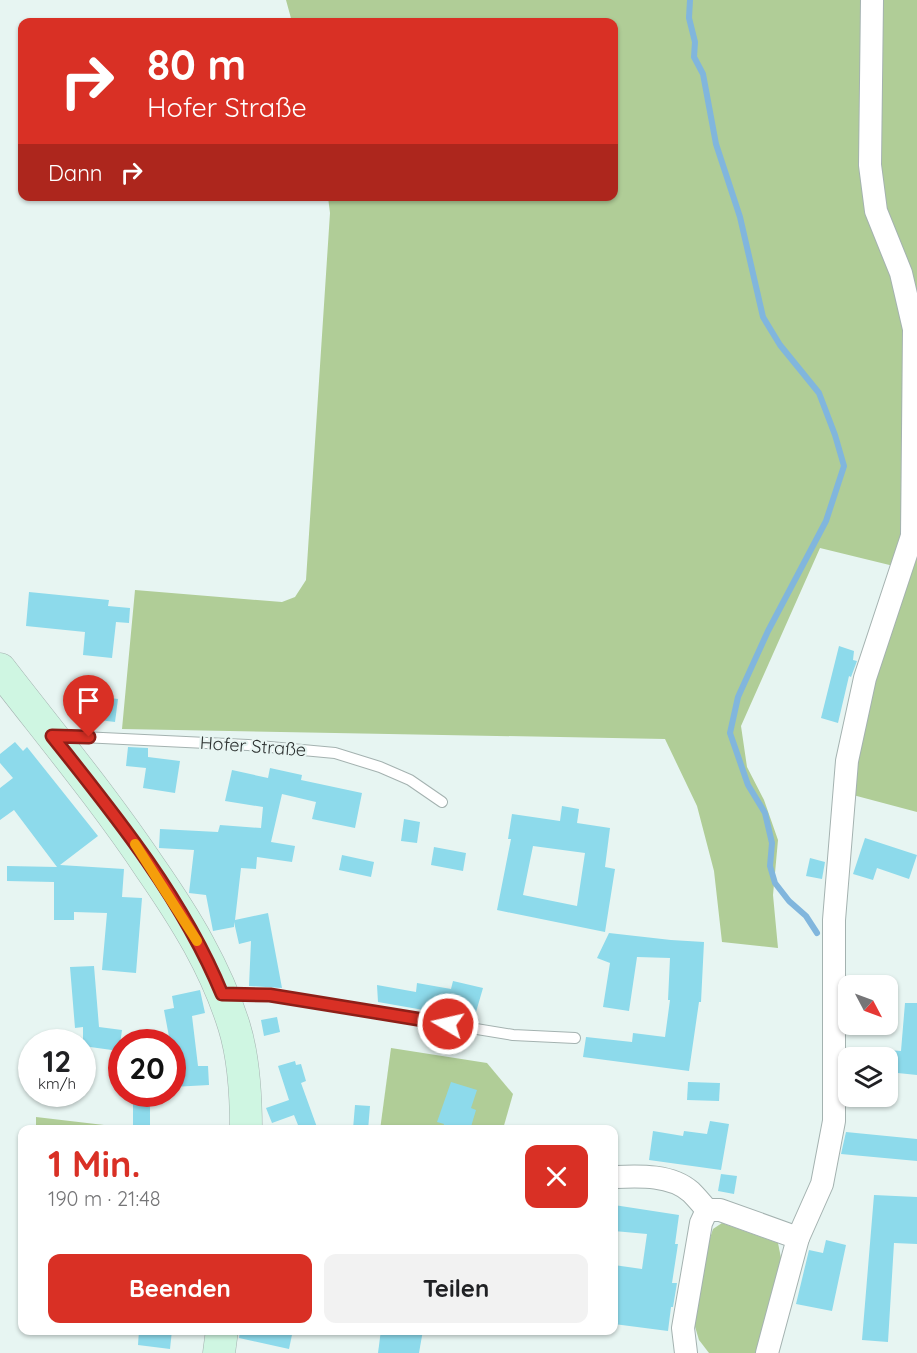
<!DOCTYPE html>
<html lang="de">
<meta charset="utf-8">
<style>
:root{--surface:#fff;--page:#f2f2f2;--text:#202124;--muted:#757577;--accent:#d93025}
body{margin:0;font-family:Quicksand,sans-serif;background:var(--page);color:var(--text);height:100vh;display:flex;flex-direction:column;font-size:22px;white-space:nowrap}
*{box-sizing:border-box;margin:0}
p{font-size:20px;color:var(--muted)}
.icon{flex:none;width:33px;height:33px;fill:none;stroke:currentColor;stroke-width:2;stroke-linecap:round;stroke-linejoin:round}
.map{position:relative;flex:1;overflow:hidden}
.sheet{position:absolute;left:18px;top:1125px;width:600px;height:210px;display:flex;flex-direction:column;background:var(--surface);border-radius:12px;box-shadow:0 2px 4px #0004}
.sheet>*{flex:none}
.hud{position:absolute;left:18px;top:18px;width:600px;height:183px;border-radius:12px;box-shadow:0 2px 4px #0004;background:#d93025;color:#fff;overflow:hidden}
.needle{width:39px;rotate:131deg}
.buttons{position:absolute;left:838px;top:975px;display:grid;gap:12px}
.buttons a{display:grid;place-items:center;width:60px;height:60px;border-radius:12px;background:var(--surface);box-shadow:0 2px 4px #0004;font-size:30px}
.speed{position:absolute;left:18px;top:1029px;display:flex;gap:12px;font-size:30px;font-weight:700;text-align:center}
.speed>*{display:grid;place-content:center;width:78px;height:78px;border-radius:50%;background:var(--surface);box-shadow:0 2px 4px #0004;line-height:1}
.speed small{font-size:15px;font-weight:400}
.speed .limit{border:9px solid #d22;background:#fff;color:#111}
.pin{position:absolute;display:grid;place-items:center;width:51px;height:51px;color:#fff;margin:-62px -26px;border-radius:50% 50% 50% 0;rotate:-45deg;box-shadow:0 0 6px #0007}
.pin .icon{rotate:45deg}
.me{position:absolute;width:66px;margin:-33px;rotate:279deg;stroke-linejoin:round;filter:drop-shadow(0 0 4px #0008)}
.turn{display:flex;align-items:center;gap:21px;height:126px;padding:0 30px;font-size:27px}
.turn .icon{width:78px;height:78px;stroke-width:2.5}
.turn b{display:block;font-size:42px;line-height:51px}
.then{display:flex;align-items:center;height:57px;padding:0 30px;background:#0003;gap:12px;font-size:22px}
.round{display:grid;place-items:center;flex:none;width:63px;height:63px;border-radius:12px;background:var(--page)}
.summary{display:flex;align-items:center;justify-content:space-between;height:102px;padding:0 30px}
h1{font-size:36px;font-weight:700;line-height:45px;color:var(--accent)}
.action{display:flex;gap:12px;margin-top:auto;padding:12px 30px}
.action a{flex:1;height:69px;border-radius:12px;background:var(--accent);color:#fff;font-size:24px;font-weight:700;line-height:69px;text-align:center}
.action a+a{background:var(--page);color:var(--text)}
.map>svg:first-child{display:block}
.green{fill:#b0cd97}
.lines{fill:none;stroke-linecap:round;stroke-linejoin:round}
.stream{stroke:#81b6dd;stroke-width:6}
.building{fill:#8ddaeb;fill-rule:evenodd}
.lane-casing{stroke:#a4b2b0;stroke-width:12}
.street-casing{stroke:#a4b2b0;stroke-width:24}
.secondary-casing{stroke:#a4b2b0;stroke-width:33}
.lane{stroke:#fff;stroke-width:10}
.street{stroke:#fff;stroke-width:22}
.secondary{stroke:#cff6e2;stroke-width:32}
.route-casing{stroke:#8d1f18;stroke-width:15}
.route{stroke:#d93025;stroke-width:10}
.slow{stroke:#f59e0b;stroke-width:10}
.labels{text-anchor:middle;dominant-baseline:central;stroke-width:4.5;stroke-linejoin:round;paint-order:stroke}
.street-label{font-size:18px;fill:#2d3231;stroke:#e7f5f2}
</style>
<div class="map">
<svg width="917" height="1353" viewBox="0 0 917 1353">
<rect width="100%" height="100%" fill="#e7f5f2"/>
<g class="green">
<polygon points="286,0 917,0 917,812 853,795 858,746 879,664 910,570 820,548 741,726 747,767 764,800 778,840 773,895 778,948 722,942 714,871 697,806 665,739 122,729 135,590 282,602 295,597 306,580 330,213 328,197 614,196 614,22 292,22"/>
<polygon points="391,1048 487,1063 513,1094 503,1129 380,1130"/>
<polygon points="36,1117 138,1129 36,1129"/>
<polygon points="722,1223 778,1243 781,1258 757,1353 709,1353 699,1340 693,1320 706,1250 713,1229"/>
</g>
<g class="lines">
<polyline class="stream" points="690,0 689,18 695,42 694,57 703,74 716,144 740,217 763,317 780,345 819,393 835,435 844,466 826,521 768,631 738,697 730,733 748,785 765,813 772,843 770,866 775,883 789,901 806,916 817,933"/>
</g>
<g class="building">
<polygon points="29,592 109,600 108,606 130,608 129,623 116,622 112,658 83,655 85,632 26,626"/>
<polygon points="839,646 854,651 853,660 857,661 851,677 849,676 838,723 821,718"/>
<polygon points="102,697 118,699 115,722 99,720"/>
<polygon points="15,742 23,751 27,747 98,836 60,865 124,869 122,897 142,898 136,973 102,970 107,913 74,912 74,920 54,920 54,882 7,881 7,866 57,867 14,810 0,820 0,788 13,778 0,763 0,754"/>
<polygon points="128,747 148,748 148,757 180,761 175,793 143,788 146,768 126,766"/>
<polygon points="270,768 302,775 301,780 362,793 355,828 312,819 316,802 282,794 271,842 295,846 292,862 257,857 256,869 241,868 235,920 268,913 282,988 249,986 251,941 239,944 234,922 234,927 213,931 206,895 189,893 194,850 159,848 160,829 218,832 220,825 261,828 263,807 225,801 232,770 268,778"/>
<path d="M562,806L579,809L577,823L610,828L605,867L615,869L605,932L497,910L511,839H508L512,814L560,821ZM533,846L585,853L577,906L523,895Z"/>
<polygon points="404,819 420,822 417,843 401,841"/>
<polygon points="865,838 917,855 909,879 877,868 873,880 853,874"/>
<polygon points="434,847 466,853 463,871 431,865"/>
<polygon points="342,855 374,862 371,877 339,870"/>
<polygon points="810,858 825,862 822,879 806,876"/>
<polygon points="609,933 671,940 704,942 701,1002 699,1002 689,1071 583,1057 586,1037 632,1042 633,1033 665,1037 670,1000 668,1000 670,958 637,957 629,1011 603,1007 610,963 597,958"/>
<polygon points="94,966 99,1027 122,1030 119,1051 83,1046 83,1027 75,1028 70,967"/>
<polygon points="453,981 483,988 476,1012 437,1002 435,1012 378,1002 377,985 416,992 417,983 451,989"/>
<polygon points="200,990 205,1013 192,1016 198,1066 208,1066 209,1085 172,1087 172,1042 170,1042 164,1010 174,1008 172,996"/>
<polygon points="905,1003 917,1003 917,1075 888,1072 888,1050 901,1051"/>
<polygon points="277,1017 280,1032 264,1036 261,1020"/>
<polygon points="295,1061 296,1065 301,1064 306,1081 301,1083 318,1130 300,1130 294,1115 272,1123 266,1108 289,1100 278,1066"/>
<polygon points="451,1082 477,1090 471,1108 476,1110 470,1130 442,1130 444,1124 437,1122"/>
<polygon points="688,1082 720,1083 719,1101 687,1100"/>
<polygon points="133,1094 150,1094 150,1127 133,1126"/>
<polygon points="355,1105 370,1106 368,1130 353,1129"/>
<polygon points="710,1121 729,1124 721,1170 649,1160 653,1131 683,1136 684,1131 707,1134"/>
<polygon points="846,1132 917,1139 917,1161 841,1154"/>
<polygon points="721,1174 737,1176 734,1194 718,1191"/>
<polygon points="874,1195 917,1197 917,1244 894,1243 888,1342 862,1340"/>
<polygon points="614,1205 679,1215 675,1244 678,1244 672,1283 677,1283 673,1307 671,1307 668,1331 614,1324 614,1265 642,1269 647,1234 614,1231"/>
<polygon points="826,1240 846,1245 832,1311 796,1304 809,1250 823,1253"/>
<polygon points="139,1330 172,1330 170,1349 138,1345"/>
<polygon points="240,1330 293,1330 289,1349 239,1338"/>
<polygon points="381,1330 423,1330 419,1353 378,1353"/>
</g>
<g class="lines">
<g class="lane-casing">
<g id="lane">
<polyline points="61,736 248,745 335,753 380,767 410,780 442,802"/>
<polyline points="225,994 270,995 513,1035 575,1038"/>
</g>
</g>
<g class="street-casing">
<g id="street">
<path d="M614,1177C638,1176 671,1174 691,1192C697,1198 702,1204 707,1210H720L798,1238"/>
<polyline points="686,1353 683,1328 701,1223 707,1210"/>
<polyline points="767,1353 798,1238 822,1184 834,1121 834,920 847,761 865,678 912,536 914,329 901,273 876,211 870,165 872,0"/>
</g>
</g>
<g class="secondary-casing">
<g id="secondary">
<path d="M0,669C51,735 105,800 151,869C185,918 216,968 234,1026C244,1058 246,1096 246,1130"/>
<polyline points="219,1353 222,1330"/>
</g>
</g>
<use href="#lane" class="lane"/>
<use href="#street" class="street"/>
<use href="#secondary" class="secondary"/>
</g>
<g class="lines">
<g class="route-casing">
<path id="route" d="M89,737L52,736C116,816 183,899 222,994L270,995L448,1024"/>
</g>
<use href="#route" class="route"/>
<polyline class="slow" points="135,844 197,941"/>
</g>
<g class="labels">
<g class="street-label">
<text transform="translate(253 746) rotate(4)">Hofer Straße</text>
</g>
</g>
</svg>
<div class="buttons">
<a><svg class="needle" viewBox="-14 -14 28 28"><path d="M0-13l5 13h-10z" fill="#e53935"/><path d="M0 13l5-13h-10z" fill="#757577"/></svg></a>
<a><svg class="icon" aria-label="layers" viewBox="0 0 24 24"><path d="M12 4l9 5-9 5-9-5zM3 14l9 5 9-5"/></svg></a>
</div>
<div class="speed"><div>12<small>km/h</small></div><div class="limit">20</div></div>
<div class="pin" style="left:89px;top:737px;background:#d93025"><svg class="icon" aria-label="arrive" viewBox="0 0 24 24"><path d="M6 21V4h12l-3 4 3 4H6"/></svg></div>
<svg class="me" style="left:448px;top:1024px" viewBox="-20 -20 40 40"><circle r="17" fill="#d93025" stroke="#fff" stroke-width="3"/><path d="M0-11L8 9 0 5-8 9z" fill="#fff"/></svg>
<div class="hud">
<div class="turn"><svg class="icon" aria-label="right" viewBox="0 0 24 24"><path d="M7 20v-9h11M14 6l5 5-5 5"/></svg><div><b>80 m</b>Hofer Straße</div></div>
<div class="then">Dann<svg class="icon" aria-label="right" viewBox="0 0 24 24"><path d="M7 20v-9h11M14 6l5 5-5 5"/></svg></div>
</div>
<section class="sheet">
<div class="summary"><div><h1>1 Min.</h1><p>190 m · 21:48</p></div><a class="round" style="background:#d93025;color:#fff"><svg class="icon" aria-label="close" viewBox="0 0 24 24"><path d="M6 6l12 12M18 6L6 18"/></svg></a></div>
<div class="action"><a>Beenden</a><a>Teilen</a></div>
</section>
</div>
